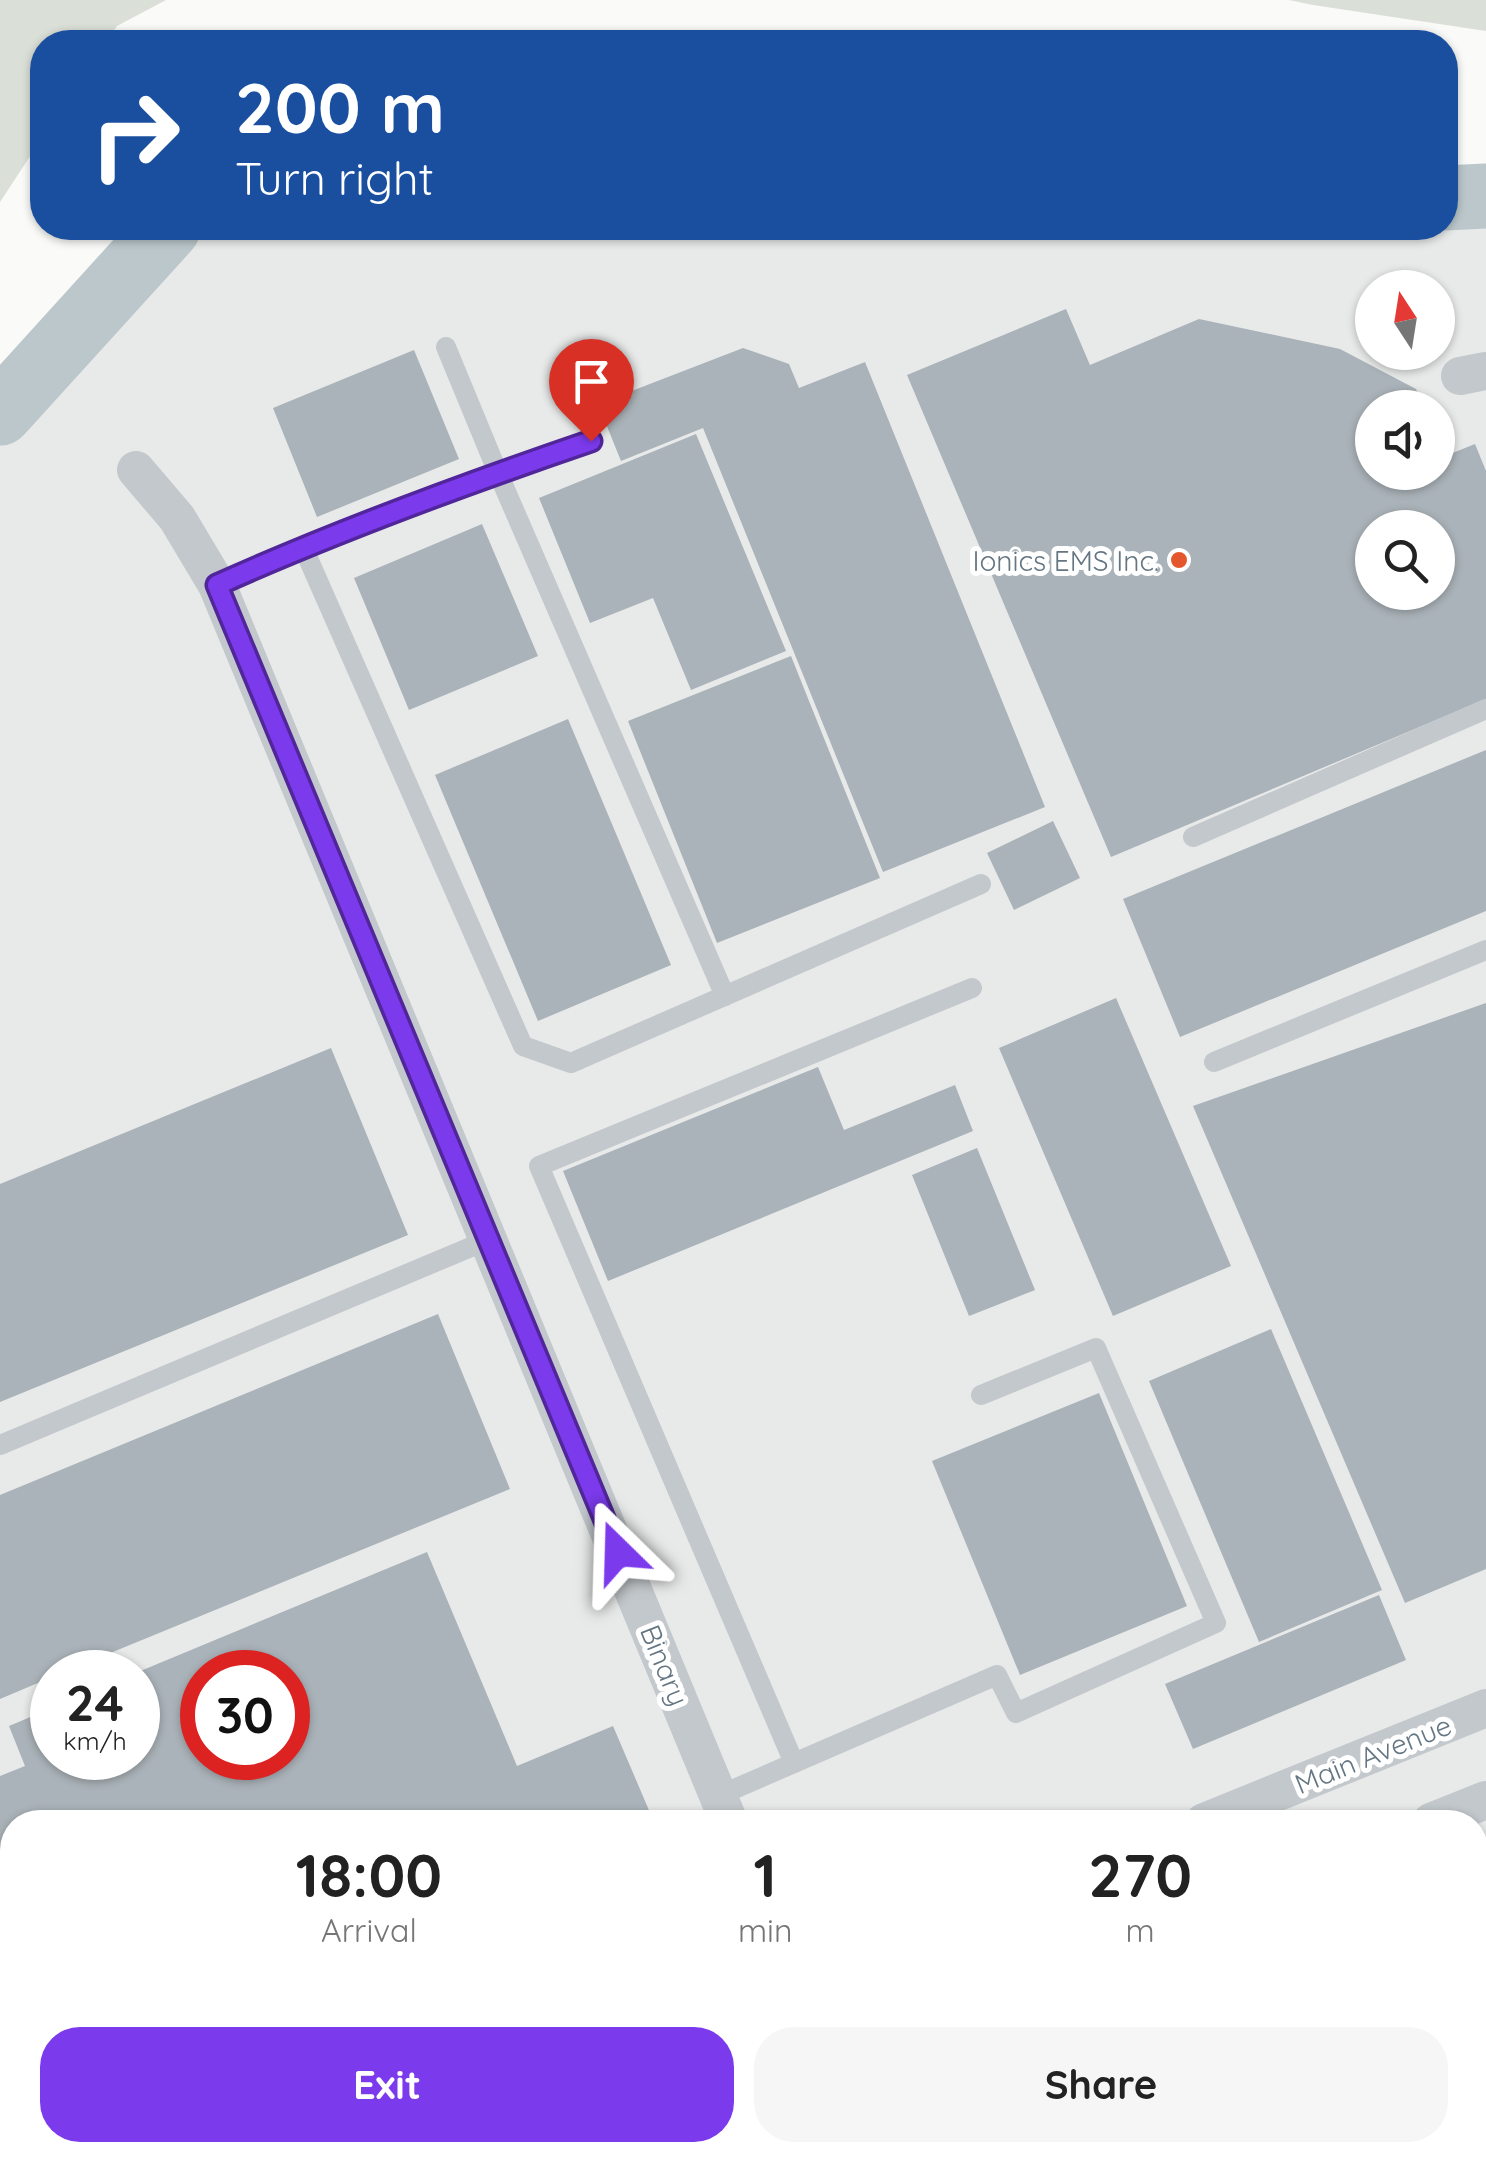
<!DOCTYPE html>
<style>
:root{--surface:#fff;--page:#f6f6f6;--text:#222;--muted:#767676;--accent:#7c3aed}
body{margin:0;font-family:Quicksand,sans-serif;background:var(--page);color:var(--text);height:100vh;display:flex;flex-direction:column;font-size:38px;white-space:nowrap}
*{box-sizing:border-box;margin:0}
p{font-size:32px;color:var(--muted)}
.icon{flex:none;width:55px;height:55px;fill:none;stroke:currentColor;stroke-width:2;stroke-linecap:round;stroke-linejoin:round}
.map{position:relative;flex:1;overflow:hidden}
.drawer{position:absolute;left:0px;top:1810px;width:1488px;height:352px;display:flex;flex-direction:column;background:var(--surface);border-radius:40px 40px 0 0;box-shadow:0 2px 8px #0004}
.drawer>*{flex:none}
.guide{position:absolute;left:30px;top:30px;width:1428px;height:210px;border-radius:40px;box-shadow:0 2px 8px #0004;background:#1a4fa0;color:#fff;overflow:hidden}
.needle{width:65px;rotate:348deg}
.tools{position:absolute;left:1355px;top:270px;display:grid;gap:20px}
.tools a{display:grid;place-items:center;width:100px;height:100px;border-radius:50%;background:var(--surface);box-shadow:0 2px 8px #0004;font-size:50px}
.speed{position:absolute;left:30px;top:1650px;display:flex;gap:20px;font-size:50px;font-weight:700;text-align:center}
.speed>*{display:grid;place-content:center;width:130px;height:130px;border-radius:50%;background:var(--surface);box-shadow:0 2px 8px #0004;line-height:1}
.speed small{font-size:25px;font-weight:400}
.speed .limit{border:15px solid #d22;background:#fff;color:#111}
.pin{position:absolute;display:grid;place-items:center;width:85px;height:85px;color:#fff;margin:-102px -42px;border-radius:50% 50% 50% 0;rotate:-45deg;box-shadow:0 0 10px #0007}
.pin .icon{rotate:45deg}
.me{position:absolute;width:110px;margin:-55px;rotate:338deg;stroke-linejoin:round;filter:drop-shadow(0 0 8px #0008)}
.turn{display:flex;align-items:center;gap:35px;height:210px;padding:0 40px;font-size:45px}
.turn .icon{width:130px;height:130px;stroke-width:2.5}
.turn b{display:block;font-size:70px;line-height:85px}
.eta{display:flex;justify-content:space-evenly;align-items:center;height:170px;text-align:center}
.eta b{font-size:60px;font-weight:700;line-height:70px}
.button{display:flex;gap:20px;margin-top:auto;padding:20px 40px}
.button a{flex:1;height:115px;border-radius:40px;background:var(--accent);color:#fff;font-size:40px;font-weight:700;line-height:115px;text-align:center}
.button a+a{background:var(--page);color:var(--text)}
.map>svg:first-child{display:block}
.built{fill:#e8e9e9;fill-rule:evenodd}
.green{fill:#dadfd7}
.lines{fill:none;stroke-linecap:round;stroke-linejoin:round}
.river{stroke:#bbc7cb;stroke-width:65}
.building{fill:#aab3b9;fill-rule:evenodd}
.service{stroke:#c3c8cc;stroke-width:20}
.minor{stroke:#c3c8cc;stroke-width:38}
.route-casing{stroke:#51269a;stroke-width:25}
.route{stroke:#7c3aed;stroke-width:18}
.poi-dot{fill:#e4572e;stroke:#fff;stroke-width:4}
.labels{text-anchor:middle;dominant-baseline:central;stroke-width:10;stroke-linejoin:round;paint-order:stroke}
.poi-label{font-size:28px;fill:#657683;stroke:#fff;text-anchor:end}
.street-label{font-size:28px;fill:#657683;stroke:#fff}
</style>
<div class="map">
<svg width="1486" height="2161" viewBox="0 0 1486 2161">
<rect width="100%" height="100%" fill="#fafaf8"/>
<path class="built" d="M1486,196V2161H0V445L198,228H1445V198ZM1372,288H1438V352H1372ZM1372,408H1438V472H1372ZM1372,528H1438V592H1372ZM52,1672H138V1758H52ZM202,1672H288V1758H202ZM12,1822H1475V2150H12Z"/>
<g class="green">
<polygon points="0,0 166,0 117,26 106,42 42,42 42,138 0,202"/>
<polygon points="1289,0 1486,0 1486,31 1313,5"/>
</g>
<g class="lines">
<g class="river">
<polyline points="1445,198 1486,196"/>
<polyline points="0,413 168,228"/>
</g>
</g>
<g class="building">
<path d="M1066,309L1090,365L1199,319L1340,349L1416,389L1424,408H1372V472H1438V439L1445,456L1475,444L1486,471V699L1111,857L907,375ZM1372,528H1438V592H1372Z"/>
<polygon points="743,348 789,364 799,388 865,362 1045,807 883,872 703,428 621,461 598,404"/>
<polygon points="414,350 459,459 317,517 273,408"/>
<polygon points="696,434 786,651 691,690 653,598 590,623 539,498"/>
<polygon points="482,524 538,656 409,710 354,578"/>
<polygon points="791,656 880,878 717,943 628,721"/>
<polygon points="568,719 671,965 538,1021 435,775"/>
<polygon points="1486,750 1486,911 1180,1037 1123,899"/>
<polygon points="1053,821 1080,878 1014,910 987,853"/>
<polygon points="1116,998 1231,1266 1113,1316 999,1048"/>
<polygon points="1486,1003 1486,1569 1405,1603 1193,1106"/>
<polygon points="331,1048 408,1235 0,1402 0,1184"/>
<polygon points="818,1067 844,1130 955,1085 973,1131 608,1281 563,1171"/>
<polygon points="977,1148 1035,1290 969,1316 912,1175"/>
<polygon points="438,1314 510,1489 64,1672 52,1672 52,1677 0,1699 0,1495"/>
<polygon points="1271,1329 1382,1590 1259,1642 1149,1381"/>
<polygon points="1099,1393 1187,1606 1020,1675 932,1461"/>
<path d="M427,1552L517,1766L613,1726L654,1822H12V1847L0,1853V1776L25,1766L9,1726L52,1708V1758H138V1672ZM202,1672H288V1758H202Z"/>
<polygon points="1379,1595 1406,1660 1193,1749 1165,1684"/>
<polygon points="12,1980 12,2031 0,2001 0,1985"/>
<polygon points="0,2060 12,2090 12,2150 38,2150 43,2161 0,2161"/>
<polygon points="1486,2060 1486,2161 1345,2161 1340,2150 1475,2150 1475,2064"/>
<polygon points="62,2150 219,2150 192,2161 67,2161"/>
</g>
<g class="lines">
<g class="service">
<polyline points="446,347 498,473 725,996"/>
<polyline points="303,547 523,1046 571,1063 981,884"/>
<path d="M217,585C339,530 465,484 591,441"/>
<polyline points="1193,837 1486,709"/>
<polyline points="1214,1062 1486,950"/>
<polyline points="0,1445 490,1239"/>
<polyline points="794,1763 539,1166 972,988"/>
<polyline points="718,1796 997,1675 1016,1713 1216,1623 1096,1348 981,1395"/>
</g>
<g class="minor">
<polyline points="1460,376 1486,371"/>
<polyline points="136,470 177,518 217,585 729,1822"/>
<polyline points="1204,1822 1486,1708"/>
<polyline points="1431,1822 1486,1800"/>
<polyline points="869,2150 874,2161"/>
<polyline points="383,2161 410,2150"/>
<polyline points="961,2161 961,2150"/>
</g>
</g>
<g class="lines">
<g class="route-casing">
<path id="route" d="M591,441C465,484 339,530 217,585L618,1552"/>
</g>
<use href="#route" class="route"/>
</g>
<circle class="poi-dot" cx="1179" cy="560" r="10"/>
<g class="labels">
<g class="poi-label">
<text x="1159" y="560">Ionics EMS Inc.</text>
</g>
<g class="street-label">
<text transform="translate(665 1665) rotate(68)">Binary</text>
<text transform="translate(1373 1754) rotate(-22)">Main Avenue</text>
</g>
</g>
</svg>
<div class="tools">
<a><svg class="needle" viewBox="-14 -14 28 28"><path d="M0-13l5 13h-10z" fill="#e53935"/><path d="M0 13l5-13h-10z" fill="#767676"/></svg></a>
<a><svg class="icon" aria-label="sound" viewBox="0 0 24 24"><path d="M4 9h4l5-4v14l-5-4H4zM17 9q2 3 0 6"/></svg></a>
<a><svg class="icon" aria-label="search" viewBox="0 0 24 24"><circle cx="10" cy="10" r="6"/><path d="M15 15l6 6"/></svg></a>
</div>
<div class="speed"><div>24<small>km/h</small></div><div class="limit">30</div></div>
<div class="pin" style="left:591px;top:441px;background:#d93025"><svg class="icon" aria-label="arrive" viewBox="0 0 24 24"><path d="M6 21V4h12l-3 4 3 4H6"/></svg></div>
<svg class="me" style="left:618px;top:1552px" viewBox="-20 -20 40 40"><path d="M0-17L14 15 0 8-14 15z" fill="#7c3aed" stroke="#fff" stroke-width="4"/></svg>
<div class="guide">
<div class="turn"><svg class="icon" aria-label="right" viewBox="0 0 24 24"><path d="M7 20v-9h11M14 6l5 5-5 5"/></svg><div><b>200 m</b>Turn right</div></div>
</div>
<section class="drawer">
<div class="eta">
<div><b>18:00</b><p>Arrival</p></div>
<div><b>1</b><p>min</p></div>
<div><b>270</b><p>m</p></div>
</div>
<div class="button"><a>Exit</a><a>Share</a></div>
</section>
</div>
